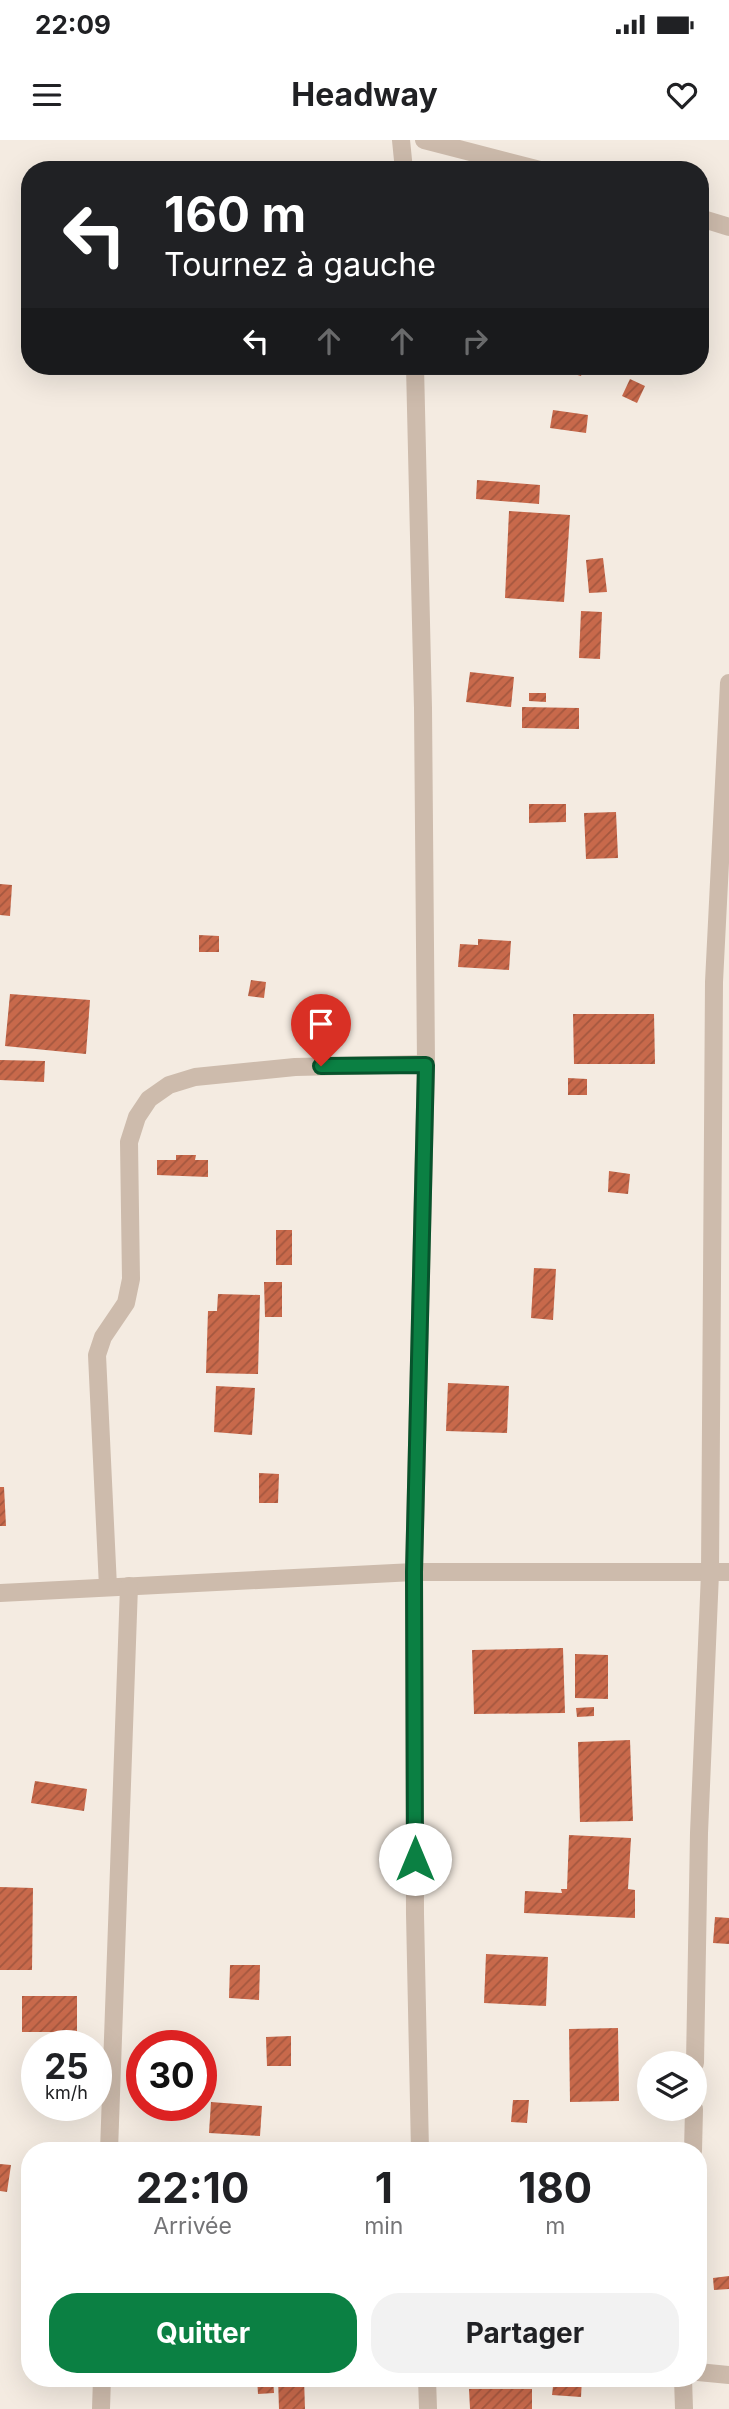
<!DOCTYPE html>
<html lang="fr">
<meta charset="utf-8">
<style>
:root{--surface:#fff;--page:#f2f2f2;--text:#202124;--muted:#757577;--accent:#0b8043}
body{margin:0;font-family:Inter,sans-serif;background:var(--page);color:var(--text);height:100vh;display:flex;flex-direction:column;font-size:26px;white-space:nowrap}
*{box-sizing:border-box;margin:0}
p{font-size:23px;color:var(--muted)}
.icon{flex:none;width:38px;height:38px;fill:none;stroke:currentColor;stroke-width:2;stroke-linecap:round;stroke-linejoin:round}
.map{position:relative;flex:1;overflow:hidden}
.panel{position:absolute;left:21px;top:2002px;width:686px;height:245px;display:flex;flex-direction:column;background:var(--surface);border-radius:28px;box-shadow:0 7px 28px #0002}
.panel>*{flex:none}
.guide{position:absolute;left:21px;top:21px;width:688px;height:214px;border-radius:28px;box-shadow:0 7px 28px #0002;background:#202124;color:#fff;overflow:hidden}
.fabs{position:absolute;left:637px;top:1911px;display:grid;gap:14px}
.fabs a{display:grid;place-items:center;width:70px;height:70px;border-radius:50%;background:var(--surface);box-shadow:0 7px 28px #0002;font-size:35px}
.speed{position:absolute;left:21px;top:1890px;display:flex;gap:14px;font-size:35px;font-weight:700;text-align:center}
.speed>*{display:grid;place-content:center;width:91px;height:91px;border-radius:50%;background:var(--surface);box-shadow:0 7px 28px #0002;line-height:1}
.speed small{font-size:18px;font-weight:400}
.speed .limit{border:10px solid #d22;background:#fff;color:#111}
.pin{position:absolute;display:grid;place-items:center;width:60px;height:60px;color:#fff;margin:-72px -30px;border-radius:50% 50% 50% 0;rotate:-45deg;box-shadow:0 0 7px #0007}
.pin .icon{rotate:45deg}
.me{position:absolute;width:77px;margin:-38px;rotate:0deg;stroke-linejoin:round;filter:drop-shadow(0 0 5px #0008)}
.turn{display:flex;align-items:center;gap:24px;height:147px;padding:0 28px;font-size:32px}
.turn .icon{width:91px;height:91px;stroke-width:2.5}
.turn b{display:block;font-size:49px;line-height:60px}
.lanes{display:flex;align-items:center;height:66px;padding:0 28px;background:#0003;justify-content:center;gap:35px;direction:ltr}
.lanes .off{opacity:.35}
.eta{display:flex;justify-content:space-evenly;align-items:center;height:119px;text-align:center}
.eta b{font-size:42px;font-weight:700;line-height:49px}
.cta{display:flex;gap:14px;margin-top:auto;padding:14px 28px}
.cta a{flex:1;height:80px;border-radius:28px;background:var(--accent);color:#fff;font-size:28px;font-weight:700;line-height:80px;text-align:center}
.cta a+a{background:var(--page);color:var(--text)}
.status{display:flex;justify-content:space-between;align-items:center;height:49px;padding:0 35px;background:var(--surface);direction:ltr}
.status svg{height:19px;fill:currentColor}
header{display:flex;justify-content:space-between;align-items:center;height:91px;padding:0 28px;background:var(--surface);font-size:32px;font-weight:700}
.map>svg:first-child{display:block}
.building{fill:url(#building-hatch)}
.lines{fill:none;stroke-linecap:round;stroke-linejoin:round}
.minor{stroke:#cdbbac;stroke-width:18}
.route-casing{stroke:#07532c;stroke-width:18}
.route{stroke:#0b8043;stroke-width:12}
</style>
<div class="status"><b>22:09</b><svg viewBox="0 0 49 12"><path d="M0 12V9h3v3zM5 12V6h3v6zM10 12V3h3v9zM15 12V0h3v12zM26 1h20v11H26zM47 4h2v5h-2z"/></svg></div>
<header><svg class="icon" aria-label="menu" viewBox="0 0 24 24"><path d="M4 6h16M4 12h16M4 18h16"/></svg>Headway<svg class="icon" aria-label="heart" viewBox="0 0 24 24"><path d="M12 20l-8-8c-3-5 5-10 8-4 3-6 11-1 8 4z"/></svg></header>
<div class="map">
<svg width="729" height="2269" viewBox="0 0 729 2269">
<defs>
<pattern id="building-hatch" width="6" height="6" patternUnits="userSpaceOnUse" patternTransform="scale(1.75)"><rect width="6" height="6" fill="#c8694b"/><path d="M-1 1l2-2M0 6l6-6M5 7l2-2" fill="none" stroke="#a4573f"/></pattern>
</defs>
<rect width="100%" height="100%" fill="#f4ebe1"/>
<g class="building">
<polygon points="554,226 584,226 581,236 553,228"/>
<polygon points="630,239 645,246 637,263 622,256"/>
<polygon points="553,270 588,275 586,293 550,288"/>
<polygon points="477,340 540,345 539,364 476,359"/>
<polygon points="509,371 570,375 564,462 505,458"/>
<polygon points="603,418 607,452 589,453 586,420"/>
<polygon points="581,471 602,472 600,519 579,518"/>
<polygon points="470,532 514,537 511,567 466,562"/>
<polygon points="529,553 546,553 546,562 529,561"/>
<polygon points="522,567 579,568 579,589 522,588"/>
<polygon points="529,664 566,664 566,682 529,683"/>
<polygon points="616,672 618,718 586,719 584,673"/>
<polygon points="0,744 12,745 10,776 0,775"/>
<polygon points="199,795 219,796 219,812 199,812"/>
<polygon points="478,799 511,801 509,830 458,827 460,804 478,805"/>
<polygon points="251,840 266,842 264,858 248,856"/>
<polygon points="10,854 90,860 86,914 5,906"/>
<polygon points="573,874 654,874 655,924 574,924"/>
<polygon points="0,920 45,921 44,942 0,940"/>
<polygon points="568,938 587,939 587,955 568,955"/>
<polygon points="176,1015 196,1015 195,1020 208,1020 208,1037 157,1035 157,1020 176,1020"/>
<polygon points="609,1031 630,1034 628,1054 608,1052"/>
<rect x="276" y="1090" width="16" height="35"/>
<polygon points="534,1128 556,1129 553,1180 531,1178"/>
<polygon points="264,1142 282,1142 282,1177 265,1177"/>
<polygon points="218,1154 260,1155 258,1234 206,1233 208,1171 217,1171"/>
<polygon points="448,1243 509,1246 507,1293 446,1291"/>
<polygon points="216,1246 255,1248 252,1295 214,1292"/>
<polygon points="259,1333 279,1334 278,1363 259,1363"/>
<polygon points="0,1347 4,1347 6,1386 0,1386"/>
<polygon points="563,1508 565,1573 474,1574 472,1510"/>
<polygon points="575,1514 608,1515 608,1559 575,1558"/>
<polygon points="594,1567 594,1576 577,1577 576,1568"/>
<polygon points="630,1600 633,1681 580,1682 578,1602"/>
<polygon points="35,1641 87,1649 84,1671 31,1663"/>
<polygon points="569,1695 631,1698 628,1749 635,1750 635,1778 524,1773 525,1751 562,1753 561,1749 567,1749"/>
<polygon points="0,1747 33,1748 32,1830 0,1830"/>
<polygon points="715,1777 729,1778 729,1804 713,1803"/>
<polygon points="486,1814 548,1817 546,1866 484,1863"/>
<polygon points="230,1825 260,1825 259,1860 229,1858"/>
<rect x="22" y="1856" width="55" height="36"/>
<polygon points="618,1888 619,1961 570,1962 569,1889"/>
<polygon points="291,1896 291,1926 267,1926 266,1897"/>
<polygon points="513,1960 529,1960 527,1983 511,1982"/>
<polygon points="211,1962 262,1966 260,1996 209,1993"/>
<polygon points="0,2024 11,2025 7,2052 0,2051"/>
<polygon points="729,2136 729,2149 714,2150 713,2138"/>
<polygon points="257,2238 273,2238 274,2253 258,2254"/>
<polygon points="278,2238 304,2238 305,2269 279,2269"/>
<polygon points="554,2238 582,2238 581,2257 552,2255"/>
<polygon points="469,2249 532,2249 532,2269 470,2269"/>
</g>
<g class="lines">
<g class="minor">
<polyline points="401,0 404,30"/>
<polyline points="424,0 540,30"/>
<polyline points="700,78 729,87"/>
<polyline points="415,226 423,568 426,924 414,1432 415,1774 420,2011"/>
<polyline points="108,1447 97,1215 103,1197 126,1163 131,1139 129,1002 137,977 149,959 169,945 195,937 295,927 426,924"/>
<polyline points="0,1453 414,1432 729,1432"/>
<polyline points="695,1923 699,1693 710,1433 714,842 729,543"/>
<polyline points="109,2011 129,1446"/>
<polyline points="693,2011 694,1969"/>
<polyline points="698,2232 729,2235"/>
<polyline points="427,2238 428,2269"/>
<polyline points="683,2238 684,2269"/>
<polyline points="101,2269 102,2238"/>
</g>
</g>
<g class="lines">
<g class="route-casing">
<polyline id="route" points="321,926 426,925 414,1432 415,1719"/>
</g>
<use href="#route" class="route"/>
</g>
</svg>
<div class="fabs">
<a><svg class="icon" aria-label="layers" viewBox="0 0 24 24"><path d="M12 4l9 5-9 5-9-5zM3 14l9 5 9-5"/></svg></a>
</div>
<div class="speed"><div>25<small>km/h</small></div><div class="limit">30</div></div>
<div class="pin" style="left:321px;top:926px;background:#d93025"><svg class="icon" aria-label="arrive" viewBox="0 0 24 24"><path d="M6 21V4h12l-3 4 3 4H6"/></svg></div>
<svg class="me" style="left:415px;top:1719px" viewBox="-20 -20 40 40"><circle r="19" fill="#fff"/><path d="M0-13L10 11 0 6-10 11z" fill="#0b8043"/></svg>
<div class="guide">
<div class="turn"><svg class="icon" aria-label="left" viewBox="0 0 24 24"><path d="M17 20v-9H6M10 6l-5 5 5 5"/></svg><div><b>160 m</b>Tournez à gauche</div></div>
<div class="lanes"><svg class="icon" aria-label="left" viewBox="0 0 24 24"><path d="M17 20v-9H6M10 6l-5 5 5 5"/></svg><svg class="icon off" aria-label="ahead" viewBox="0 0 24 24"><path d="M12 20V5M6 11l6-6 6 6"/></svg><svg class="icon off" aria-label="ahead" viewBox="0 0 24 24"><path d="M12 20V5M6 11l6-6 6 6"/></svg><svg class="icon off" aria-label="right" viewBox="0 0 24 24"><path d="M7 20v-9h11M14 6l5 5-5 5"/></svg></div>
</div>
<section class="panel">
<div class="eta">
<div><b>22:10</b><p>Arrivée</p></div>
<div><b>1</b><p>min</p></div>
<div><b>180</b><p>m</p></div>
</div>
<div class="cta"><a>Quitter</a><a>Partager</a></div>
</section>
</div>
